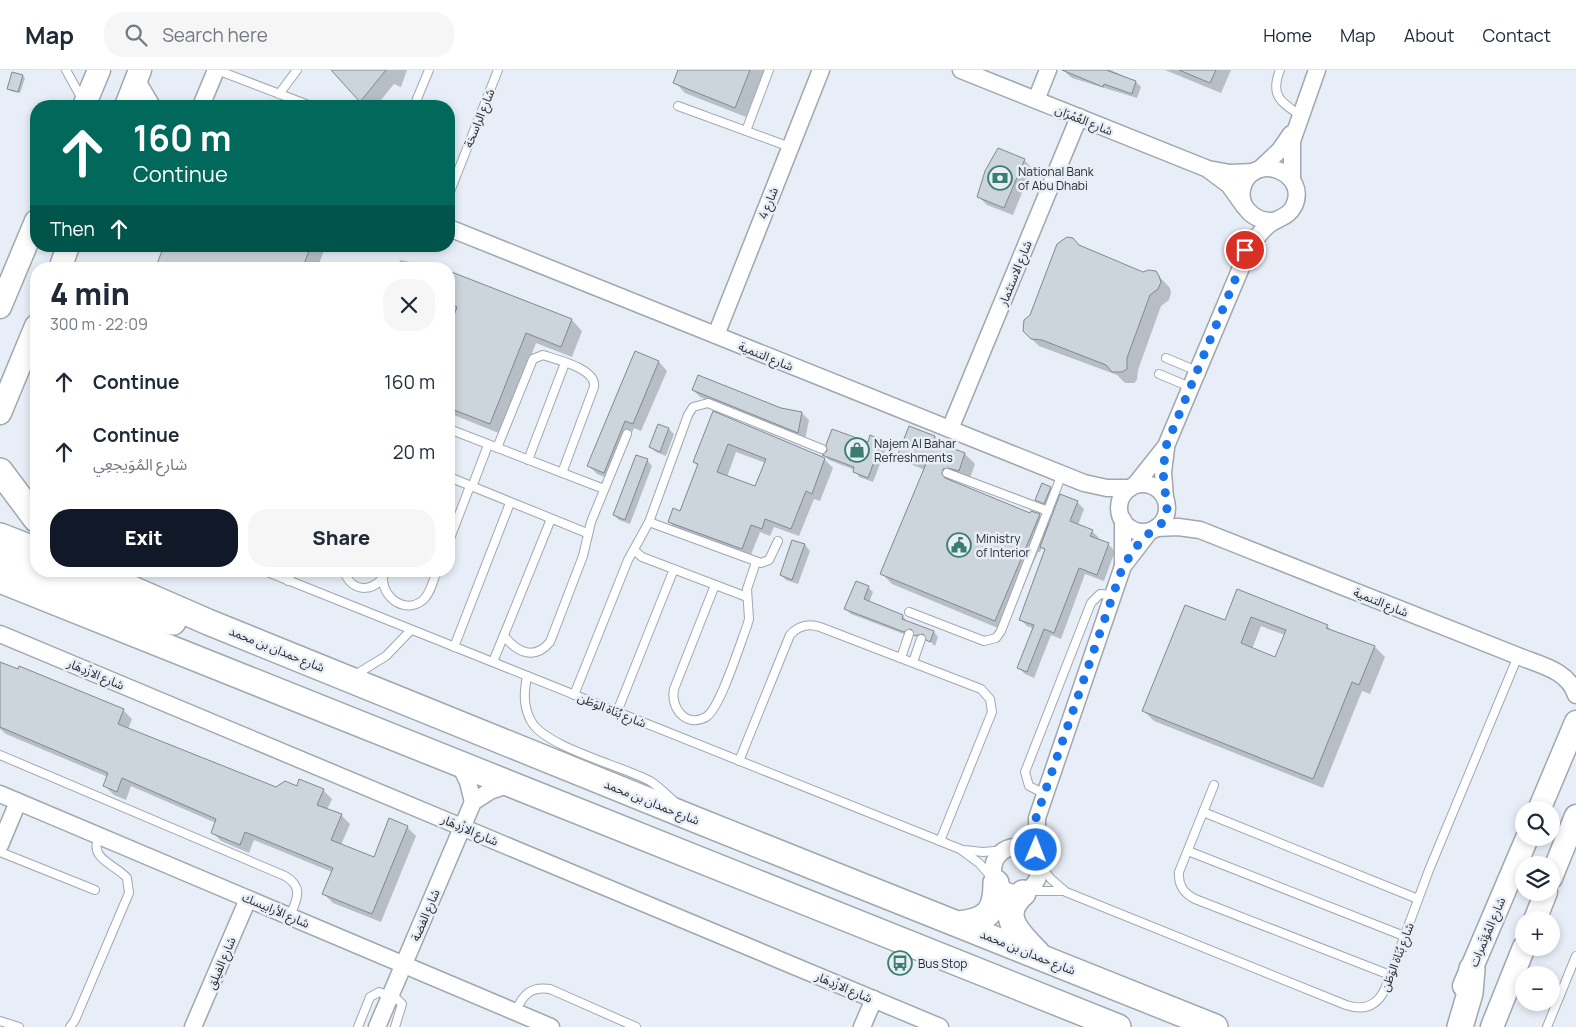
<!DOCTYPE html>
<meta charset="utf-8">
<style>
:root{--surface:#fff;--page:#f6f6f7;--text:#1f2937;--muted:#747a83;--line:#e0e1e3;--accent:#111827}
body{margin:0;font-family:Manrope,"Noto Sans Arabic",sans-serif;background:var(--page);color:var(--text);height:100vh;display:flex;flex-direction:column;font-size:19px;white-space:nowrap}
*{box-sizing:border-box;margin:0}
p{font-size:16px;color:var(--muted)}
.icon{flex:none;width:28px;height:28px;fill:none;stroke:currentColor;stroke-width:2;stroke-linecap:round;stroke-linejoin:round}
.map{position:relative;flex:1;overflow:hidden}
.side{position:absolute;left:30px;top:192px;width:425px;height:315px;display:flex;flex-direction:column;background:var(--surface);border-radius:20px;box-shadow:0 2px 8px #0003}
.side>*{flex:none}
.guide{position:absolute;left:30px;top:30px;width:425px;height:152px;border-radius:20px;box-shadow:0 2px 8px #0003;background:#00695c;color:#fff;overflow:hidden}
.fabs{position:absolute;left:1515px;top:731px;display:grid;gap:10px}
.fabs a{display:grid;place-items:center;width:45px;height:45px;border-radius:50%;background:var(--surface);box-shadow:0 2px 8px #0003;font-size:25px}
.pin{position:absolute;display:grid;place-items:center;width:42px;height:42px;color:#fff;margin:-21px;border:2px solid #fff;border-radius:50%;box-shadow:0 1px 5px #0007}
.me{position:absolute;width:55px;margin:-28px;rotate:1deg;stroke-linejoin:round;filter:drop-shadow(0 0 4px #0008)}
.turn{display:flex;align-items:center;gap:18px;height:105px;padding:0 20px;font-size:22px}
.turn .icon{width:65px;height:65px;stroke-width:2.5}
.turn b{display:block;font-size:35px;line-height:42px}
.then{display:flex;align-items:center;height:48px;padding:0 20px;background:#0003;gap:10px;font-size:19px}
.round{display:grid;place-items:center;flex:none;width:52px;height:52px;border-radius:20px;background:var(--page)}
.head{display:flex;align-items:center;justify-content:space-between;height:85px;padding:0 20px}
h1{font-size:30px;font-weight:800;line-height:38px}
.primary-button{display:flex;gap:10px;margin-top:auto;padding:10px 20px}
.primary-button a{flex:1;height:58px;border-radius:20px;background:var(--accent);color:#fff;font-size:20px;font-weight:800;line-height:58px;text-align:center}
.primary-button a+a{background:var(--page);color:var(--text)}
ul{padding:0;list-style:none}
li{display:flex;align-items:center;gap:15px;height:70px;padding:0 20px}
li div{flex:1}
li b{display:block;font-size:19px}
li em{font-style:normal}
header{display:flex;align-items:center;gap:30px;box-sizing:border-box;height:70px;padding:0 25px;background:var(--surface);border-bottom:1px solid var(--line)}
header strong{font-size:24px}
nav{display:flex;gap:28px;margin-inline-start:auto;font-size:18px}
.search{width:350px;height:45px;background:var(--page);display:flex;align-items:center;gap:12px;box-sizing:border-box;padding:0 18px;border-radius:20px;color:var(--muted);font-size:19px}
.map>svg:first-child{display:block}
.shadow{fill:#0003;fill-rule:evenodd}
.building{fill:#ccd4dc;stroke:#818890;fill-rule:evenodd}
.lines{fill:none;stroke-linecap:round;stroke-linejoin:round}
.lane-casing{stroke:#a0a7af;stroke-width:10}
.street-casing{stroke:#a0a7af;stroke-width:19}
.secondary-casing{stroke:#a0a7af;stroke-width:25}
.primary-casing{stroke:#a0a7af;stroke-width:28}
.lane{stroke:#fff;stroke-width:8}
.street{stroke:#fff;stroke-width:16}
.secondary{stroke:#fff;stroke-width:22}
.primary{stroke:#fff;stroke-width:25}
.route{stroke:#1a73e8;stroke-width:9;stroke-dasharray:0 16.2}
.labels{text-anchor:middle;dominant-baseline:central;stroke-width:5;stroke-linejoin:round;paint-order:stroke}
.street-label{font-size:12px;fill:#292c2f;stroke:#e7eef7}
.poi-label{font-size:12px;fill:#292c2f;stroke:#e7eef7;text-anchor:start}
</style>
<header>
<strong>Map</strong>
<div class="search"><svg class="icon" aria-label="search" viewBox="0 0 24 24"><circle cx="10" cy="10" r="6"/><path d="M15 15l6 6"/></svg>Search here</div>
<nav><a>Home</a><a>Map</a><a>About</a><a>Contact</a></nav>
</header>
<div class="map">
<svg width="1576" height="957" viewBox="0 0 1576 957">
<rect width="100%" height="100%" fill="#e7eef7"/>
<g class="shadow">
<polygon points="333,0 407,0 401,17 394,14 376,36 366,36"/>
<polygon points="679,0 764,0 746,47 685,23 675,12"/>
<polygon points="1067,0 1111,0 1136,12 1141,17 1137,28 1072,8 1066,3"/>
<polygon points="1165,0 1231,0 1221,23"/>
<polygon points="23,6 25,8 20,23 11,21 9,18"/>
<polygon points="1024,90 1032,98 1013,145 987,135 979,127"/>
<polygon points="1062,170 1073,170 1080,177 1143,203 1155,202 1170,218 1171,223 1169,230 1161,236 1138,300 1137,310 1134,313 1125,313 1117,305 1039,276 1027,265 1031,246 1058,175"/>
<polygon points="165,176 323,176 325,178 317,199 156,199"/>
<polygon points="400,190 432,196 439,199 398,199"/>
<polygon points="449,203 572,250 582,261 572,287 536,273 501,364 449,343 449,262 457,242 449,239"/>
<polygon points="636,283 659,292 667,301 641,361 634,358 612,410 597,404 589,396"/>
<polygon points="693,320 802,343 809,350 805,370 700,327"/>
<path d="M713,343L825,390L833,398L820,431L814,429L799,466L774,457L770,466L760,462L750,487L678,460L669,452L681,443L699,397L694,392ZM736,382L765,393L756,418L727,407Z"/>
<polygon points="669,359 674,364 666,386 656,382 650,377"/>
<polygon points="935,367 943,376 965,384 975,394 969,411 953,409 952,413 1031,445 1032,442 1040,445 1050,455 1077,432 1084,439 1078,455 1092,461 1099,468 1098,470 1108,474 1115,481 1104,511 1085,504 1061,569 1051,565 1034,608 1025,604 1018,597 1034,559 1027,556 1020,549 1046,481 1042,477 1040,482 1038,482 1005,561 892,514 882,504 925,400 910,394 900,384"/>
<polygon points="882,371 887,376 873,412 859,407 855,400 829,390 824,385 829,381"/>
<polygon points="647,390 652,396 630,454 619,450 614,445"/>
<polygon points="1050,418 1052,420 1047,435 1039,432 1037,430"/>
<polygon points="793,471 805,475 810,481 798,514 786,510 781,505"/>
<polygon points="868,517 873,522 869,533 903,546 907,552 934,562 938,567 935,576 927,569 920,570 915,564 909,566 851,544 846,539"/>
<path d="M1238,521L1327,556L1333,562L1375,577L1385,587L1370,624L1362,621L1323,718L1154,651L1144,641L1225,552ZM1261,556L1285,565L1276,589L1252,579Z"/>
<polygon points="0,593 123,640 132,649 128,659 277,719 323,720 332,729 327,740 341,745 350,754 341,775 374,788 407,757 416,766 381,852 333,833 324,824 332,802 254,770 249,783 221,771 212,762 216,753 131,716 126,730 114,725 105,716 108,707 6,664 0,659"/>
</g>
<g class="building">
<polygon points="331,0 386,0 360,32"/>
<polygon points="678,0 750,0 735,38 673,13"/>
<polygon points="1062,0 1106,0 1136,11 1132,24 1104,14 1103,17"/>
<polygon points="1179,0 1216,0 1210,13"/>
<polygon points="12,2 23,5 18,22 7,19"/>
<polygon points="998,78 1025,89 1004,138 977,127 985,101"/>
<polygon points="1067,167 1073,168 1079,175 1143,202 1148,200 1156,201 1159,206 1161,212 1158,219 1150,225 1127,288 1127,299 1122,302 1112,302 1106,295 1042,270 1031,269 1023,261 1024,250 1030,245 1057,174"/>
<polygon points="164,176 311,176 302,199 155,199"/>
<polygon points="449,201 572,249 561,277 526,263 490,354 449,338 449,259 457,237 449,233"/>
<polygon points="635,281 659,291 633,354 625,351 604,403 587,396"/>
<polygon points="698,305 781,338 802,342 798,363 692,320"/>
<path d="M713,341L825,388L812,424L806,421L791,459L765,449L762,459L751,455L742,479L668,452L673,438L680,441L698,394L693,392ZM728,374L766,389L755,416L717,402Z"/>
<polygon points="658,354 669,358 660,382 649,377"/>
<polygon points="909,356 935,366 934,371 965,383 959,401 948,398 943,399 942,404 945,408 1030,443 1031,441 1040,444 995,551 880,504 926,394 898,384"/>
<polygon points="832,359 868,372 870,365 882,370 868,408 853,402 854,397 822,385 827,381 826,375"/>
<polygon points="636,385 648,389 625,450 613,445"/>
<polygon points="1042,413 1051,417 1044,434 1035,430"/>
<polygon points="1060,424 1078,431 1070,451 1093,460 1090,466 1109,473 1097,505 1079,498 1054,563 1044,559 1027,602 1017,598 1034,555 1019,550 1045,479 1040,477"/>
<polygon points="792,470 805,474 792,510 780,505"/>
<polygon points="856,511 869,516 864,529 903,545 902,549 934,561 930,572 926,570 923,564 914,566 911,559 904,562 844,539"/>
<path d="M1237,519L1328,555L1326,558L1375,576L1359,615L1352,612L1313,709L1142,641L1185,535L1225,550ZM1251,547L1286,560L1275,587L1241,573Z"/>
<polygon points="0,592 18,599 19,596 124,639 118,654 276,717 285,711 297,716 299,709 324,719 317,735 342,744 331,770 374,787 389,748 408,756 372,844 322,824 333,798 245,762 240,775 211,763 216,749 122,708 117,722 103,716 108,703 0,657"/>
</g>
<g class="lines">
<g class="lane-casing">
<g id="lane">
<polyline points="66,0 82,29"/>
<polyline points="217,0 311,36"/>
<path d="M1280,0C1270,25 1280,32 1300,45"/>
<polyline points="279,24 297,0"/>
<polyline points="414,36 429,0"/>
<polyline points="678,36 790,77"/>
<polyline points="746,61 769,0"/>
<polyline points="449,124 498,0"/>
<polyline points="1166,288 1197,301"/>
<polyline points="1159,304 1190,317"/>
<polyline points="449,359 604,419"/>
<path d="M497,378L533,289L543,285C558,290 597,299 594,317L562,403"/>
<polyline points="528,390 565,293"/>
<polyline points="947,403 1048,441"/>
<polyline points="449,407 587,463"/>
<polyline points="472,417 488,375"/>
<polyline points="649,452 761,493 769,490 778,471"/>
<polyline points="449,471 470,416"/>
<polyline points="634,480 642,487 747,527"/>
<polyline points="265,501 960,779 979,793 994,810"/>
<path d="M344,501C352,525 378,522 386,501"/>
<path d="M383,510C384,529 406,544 423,530C431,523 433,510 437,501"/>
<polyline points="288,511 292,501"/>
<path d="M715,515L674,619C670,638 686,658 706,647C720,639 740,574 747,556L749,549L747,519L756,492"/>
<polyline points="909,542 984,571 996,568 1001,561 1062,404"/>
<path d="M504,566C517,582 534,591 550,572L583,486L591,452L627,364"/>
<polyline points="454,577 510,433"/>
<polyline points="901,588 909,564"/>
<polyline points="493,592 551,449"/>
<polyline points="913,592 921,569"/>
<polyline points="355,605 386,586 411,560"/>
<path d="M527,606C524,622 523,636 531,651C545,677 622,696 650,711C658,716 666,724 674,731"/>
<polyline points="574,625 628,490 649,452 688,345 693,337 708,333 822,379"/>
<polyline points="617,642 674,499"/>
<path d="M0,685L285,806C304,817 297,829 290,846"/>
<path d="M739,691L790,565C798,556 808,553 820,557L981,619L990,629L992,642L940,771"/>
<path d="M1214,715L1179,802C1178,815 1183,823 1195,829L1390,905"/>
<polyline points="1045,724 1029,716 1025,702 1091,533 1100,524 1113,525"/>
<polyline points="1203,742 1418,829"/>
<polyline points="963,780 983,782 1006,780"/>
<polyline points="1188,781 1404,866"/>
<polyline points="0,782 95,820"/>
<path d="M1038,793L1051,809L1066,822L1346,935C1364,941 1377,936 1385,919L1429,800L1518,586"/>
<polyline points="1027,821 1064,821"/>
<path d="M515,942C523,925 530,916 550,919L636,957"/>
<polyline points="0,951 19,957"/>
<path d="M70,957L75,950L129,823L127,808C115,794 88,789 99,766"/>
<polyline points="358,957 370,927 379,922 397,929 402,934 395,957"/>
<polyline points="1547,957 1576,886"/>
</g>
</g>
<g class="street-casing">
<g id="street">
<polyline points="961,0 1208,99 1230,103 1254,102"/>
<polyline points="136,9 152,36"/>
<polyline points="1036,30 1048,0"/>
<polyline points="201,36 216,0"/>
<polyline points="1260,99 1280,80 1291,64"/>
<polyline points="1209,100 1229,115 1244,136"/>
<polyline points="1292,110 1292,71 1317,0"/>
<polyline points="449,158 1084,413 1107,418 1130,418"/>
<polyline points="716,265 821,0"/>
<polyline points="950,359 1079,47"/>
<circle cx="1143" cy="438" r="24"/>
<path d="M1135,415L1166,376L1248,181C1254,171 1262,158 1273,152C1281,147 1289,146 1294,136C1309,104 1258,82 1244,113C1235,134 1253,152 1273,151"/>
<polyline points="1165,428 1163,402 1166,378"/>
<polyline points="1123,450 1123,496"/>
<path d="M1156,458L1178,457L1200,460L1518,586C1540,595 1568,600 1576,625"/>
<polyline points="0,564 940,957"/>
<polyline points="459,693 468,712 473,732"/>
<polyline points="0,724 551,957"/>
<polyline points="0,775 18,732"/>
<circle cx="1016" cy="800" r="23"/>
<polyline points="1037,791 1037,748 1123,496 1150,461"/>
<polyline points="193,957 248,829"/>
<polyline points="377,957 473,732 490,721 510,714"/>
<polyline points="862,957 874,929"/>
</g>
</g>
<g class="secondary-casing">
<g id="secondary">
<polyline points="84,36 99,0"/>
<polyline points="126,36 140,0"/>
<polyline points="60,199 68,176"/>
<polyline points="0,237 36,151"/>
<polyline points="0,343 36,256"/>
<polyline points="1539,740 1576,652"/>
<polyline points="1551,808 1576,746"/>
<polyline points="1535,850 1546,822"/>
<polyline points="1464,916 1527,768"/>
<polyline points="1492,957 1524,877"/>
</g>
</g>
<g class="primary-casing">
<g id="primary">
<polyline points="0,401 36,449"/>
<polyline points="0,466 36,480"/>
<polyline points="0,486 36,500"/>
<polyline points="38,501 156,548 173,552"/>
<polyline points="91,501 208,552 699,751 1215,957"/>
<polyline points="0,510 1118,957"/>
<path d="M1023,823C997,846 1019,864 1037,883"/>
<path d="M959,854C988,850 996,842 996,813"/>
<polyline points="1460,957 1470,923 1472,899"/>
</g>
</g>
<use href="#lane" class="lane"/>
<use href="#street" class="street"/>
<use href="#secondary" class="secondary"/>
<use href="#primary" class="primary"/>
</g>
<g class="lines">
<polyline class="route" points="1036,780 1036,748 1123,496 1142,469 1162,453 1166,446 1167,438 1163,402 1166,376 1242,193 1245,180"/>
</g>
<defs>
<g id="bank-ring" transform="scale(1.25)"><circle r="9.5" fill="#e7eef7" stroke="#3b7e6f" stroke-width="1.5"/><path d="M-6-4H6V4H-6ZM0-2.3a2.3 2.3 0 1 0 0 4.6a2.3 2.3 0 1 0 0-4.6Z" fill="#3b7e6f"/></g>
<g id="shop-ring" transform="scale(1.25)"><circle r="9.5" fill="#e7eef7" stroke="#3b7e6f" stroke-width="1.5"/><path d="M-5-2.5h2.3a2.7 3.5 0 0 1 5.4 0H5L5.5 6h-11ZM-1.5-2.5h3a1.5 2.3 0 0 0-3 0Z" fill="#3b7e6f"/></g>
<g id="civic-ring" transform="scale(1.25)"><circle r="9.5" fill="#e7eef7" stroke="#3b7e6f" stroke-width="1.5"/><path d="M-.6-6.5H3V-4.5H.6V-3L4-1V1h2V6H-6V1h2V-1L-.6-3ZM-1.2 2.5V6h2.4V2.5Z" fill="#3b7e6f"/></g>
<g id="bus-ring" transform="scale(1.25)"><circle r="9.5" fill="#e7eef7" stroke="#3b7e6f" stroke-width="1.5"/><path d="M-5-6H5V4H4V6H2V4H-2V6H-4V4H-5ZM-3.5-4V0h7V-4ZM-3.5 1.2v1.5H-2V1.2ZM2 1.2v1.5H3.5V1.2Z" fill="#3b7e6f"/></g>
</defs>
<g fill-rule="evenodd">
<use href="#bank-ring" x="1000" y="108"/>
<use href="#shop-ring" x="857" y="380"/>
<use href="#civic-ring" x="959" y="475"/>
<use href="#bus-ring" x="900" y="893"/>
</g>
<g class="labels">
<g class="street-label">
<text transform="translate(479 48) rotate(-68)">شارع الراسخة</text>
<text transform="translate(1084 50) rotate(22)">شارع العُمْرَان</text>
<text transform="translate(768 133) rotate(-68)">شارع 4</text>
<text transform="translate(1015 203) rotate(-68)">شارع الاستثمار</text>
<text transform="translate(766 286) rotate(22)">شارع التنمية</text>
<text transform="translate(1381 532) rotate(22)">شارع التنمية</text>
<text transform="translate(277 579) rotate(22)">شارع حمدان بن محمد</text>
<text transform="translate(96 604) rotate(23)">شارع الازْدِهَار</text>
<text transform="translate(612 640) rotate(22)">شارع بُنَاة الوَطَن</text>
<text transform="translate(652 732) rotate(22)">شارع حمدان بن محمد</text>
<text transform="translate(470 760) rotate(23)">شارع الازْدِهَار</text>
<text transform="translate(276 840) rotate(23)">شارع الأرابيسك</text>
<text transform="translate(425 845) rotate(-67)">شارع الفضة</text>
<text transform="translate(1487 862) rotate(-67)">شارع المُؤتَمرات</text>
<text transform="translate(1028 882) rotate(22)">شارع حمدان بن محمد</text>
<text transform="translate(1397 887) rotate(-69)">شارع بُنَاة الوَطَن</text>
<text transform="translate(221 893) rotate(-67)">شارع الفيلق</text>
<text transform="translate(844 917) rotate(23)">شارع الازْدِهَار</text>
</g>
<g class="poi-label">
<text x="1018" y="101">National Bank<tspan x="1018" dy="14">of Abu Dhabi</tspan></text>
<text x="874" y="373">Najem Al Bahar<tspan x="874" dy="14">Refreshments</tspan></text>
<text x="976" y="468">Ministry<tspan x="976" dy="14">of Interior</tspan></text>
<text x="918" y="893">Bus Stop</text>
</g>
</g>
</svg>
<div class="fabs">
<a><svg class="icon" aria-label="search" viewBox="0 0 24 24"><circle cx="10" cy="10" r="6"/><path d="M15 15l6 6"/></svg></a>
<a><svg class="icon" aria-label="layers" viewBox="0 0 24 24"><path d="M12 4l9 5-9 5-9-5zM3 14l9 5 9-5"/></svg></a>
<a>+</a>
<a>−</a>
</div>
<div class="pin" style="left:1245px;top:180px;background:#d93025"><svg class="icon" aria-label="arrive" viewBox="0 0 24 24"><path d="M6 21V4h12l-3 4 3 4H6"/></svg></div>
<svg class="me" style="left:1036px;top:780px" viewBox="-20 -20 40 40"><circle r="17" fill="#1a73e8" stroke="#fff" stroke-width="3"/><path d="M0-11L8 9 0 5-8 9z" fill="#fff"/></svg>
<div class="guide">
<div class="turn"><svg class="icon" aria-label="ahead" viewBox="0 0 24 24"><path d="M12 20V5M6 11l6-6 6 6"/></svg><div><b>160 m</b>Continue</div></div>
<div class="then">Then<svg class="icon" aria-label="ahead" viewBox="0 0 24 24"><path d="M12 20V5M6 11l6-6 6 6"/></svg></div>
</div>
<section class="side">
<div class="head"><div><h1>4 min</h1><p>300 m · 22:09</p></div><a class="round"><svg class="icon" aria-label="close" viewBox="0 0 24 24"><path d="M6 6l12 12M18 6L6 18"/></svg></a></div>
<ul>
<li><svg class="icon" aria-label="ahead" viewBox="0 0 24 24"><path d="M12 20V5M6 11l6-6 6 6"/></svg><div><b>Continue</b></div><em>160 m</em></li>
<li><svg class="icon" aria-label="ahead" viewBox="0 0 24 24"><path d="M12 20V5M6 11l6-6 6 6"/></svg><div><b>Continue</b><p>شارع المُوَيجعِي</p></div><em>20 m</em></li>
</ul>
<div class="primary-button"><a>Exit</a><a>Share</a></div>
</section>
</div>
